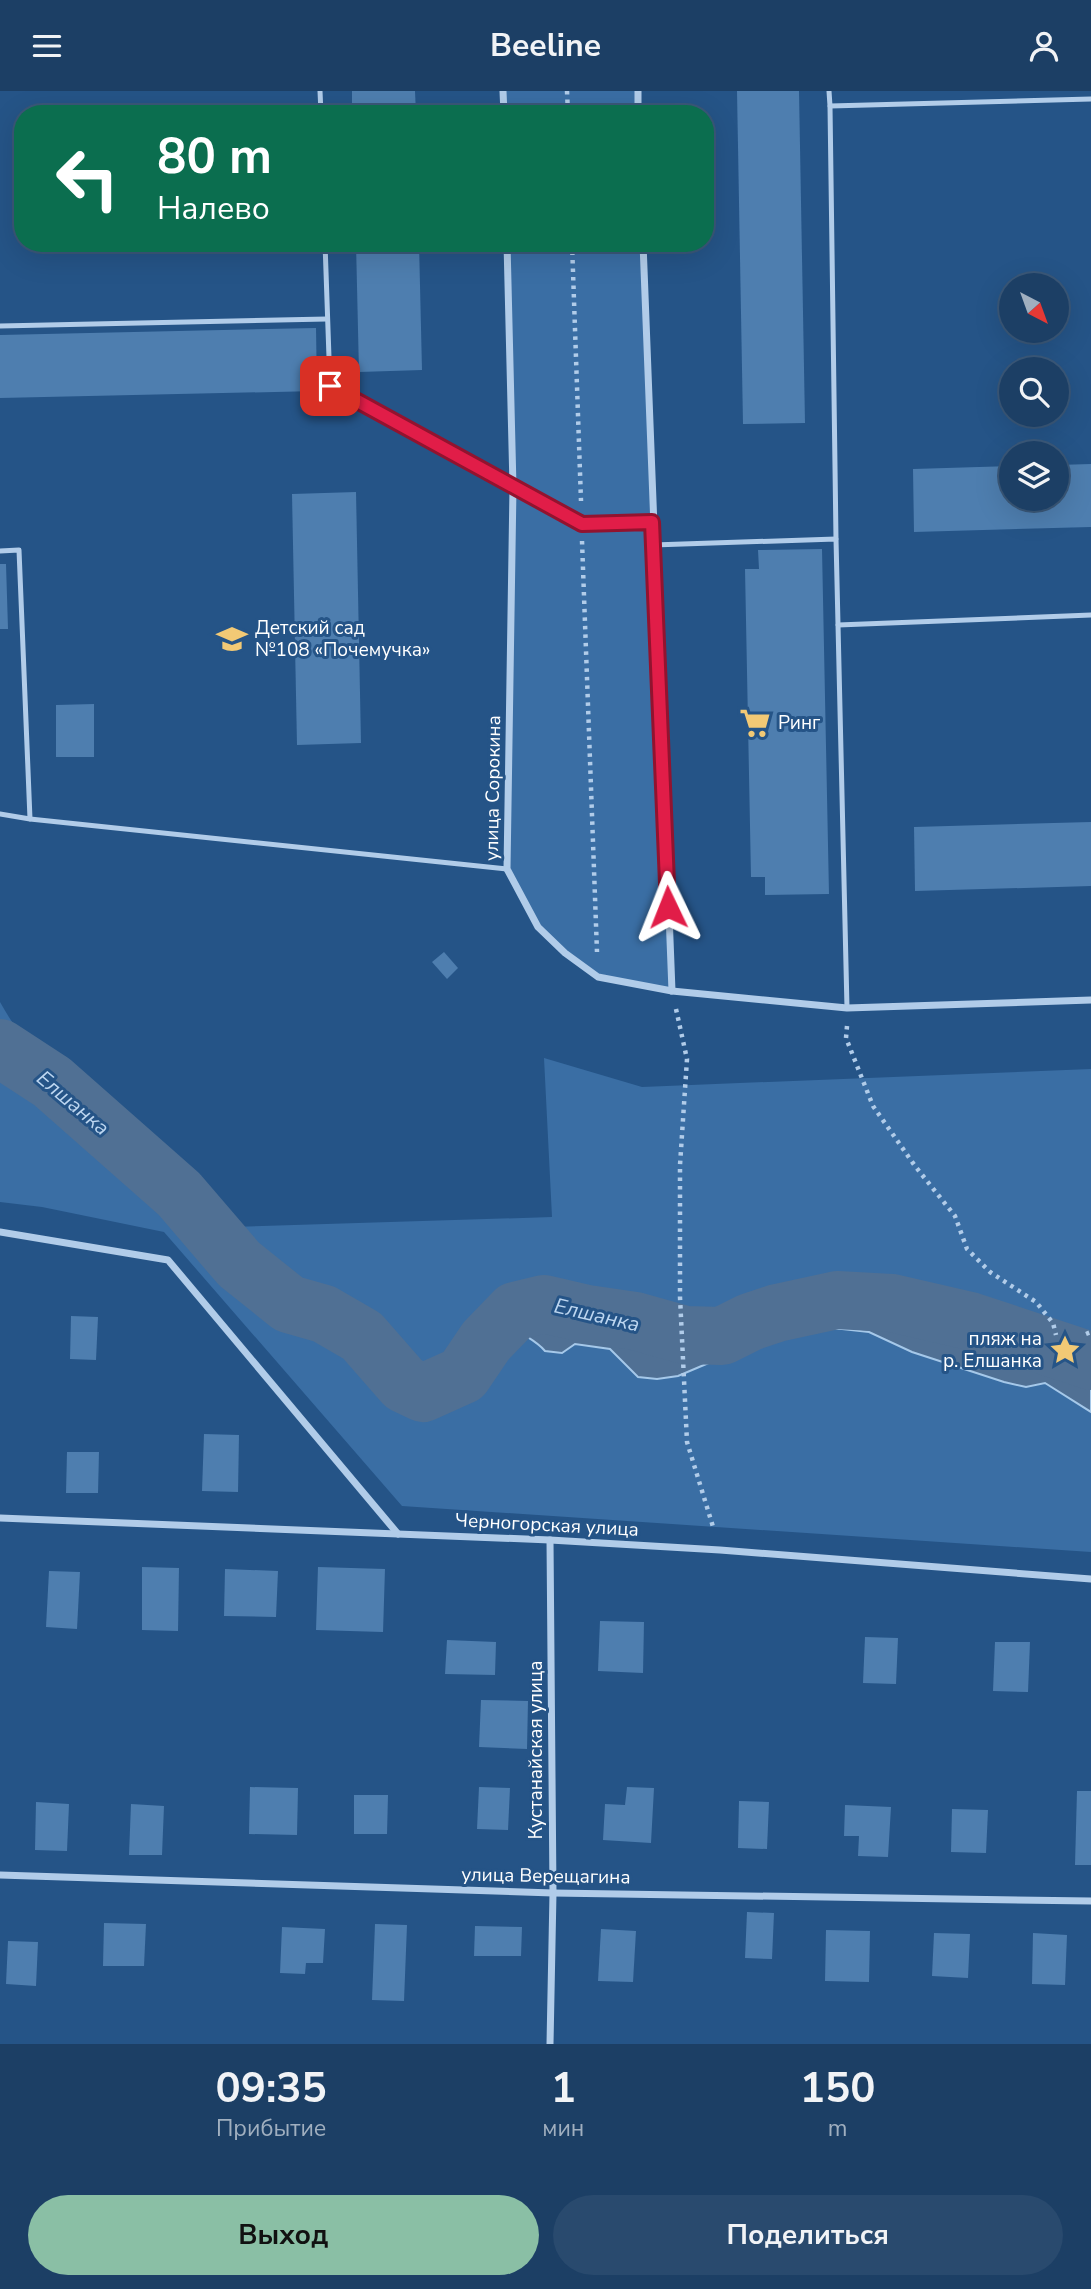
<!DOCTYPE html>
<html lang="ru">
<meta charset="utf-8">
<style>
:root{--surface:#1c3f65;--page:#294a6e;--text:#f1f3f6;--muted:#a0afbf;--line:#3a5879;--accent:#8abfa5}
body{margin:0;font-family:"Nunito Sans",sans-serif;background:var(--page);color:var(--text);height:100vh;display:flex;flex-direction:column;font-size:26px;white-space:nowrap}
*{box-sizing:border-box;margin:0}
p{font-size:23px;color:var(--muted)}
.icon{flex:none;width:38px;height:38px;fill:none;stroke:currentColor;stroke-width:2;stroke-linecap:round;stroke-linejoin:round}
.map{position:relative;height:1953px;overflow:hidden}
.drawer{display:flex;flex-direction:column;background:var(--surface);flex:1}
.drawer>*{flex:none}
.guide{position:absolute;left:14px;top:14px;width:700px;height:147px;border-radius:28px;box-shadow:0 7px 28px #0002,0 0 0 2px var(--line);background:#0b6e4f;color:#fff;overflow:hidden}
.needle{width:46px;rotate:139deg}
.buttons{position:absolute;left:999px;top:182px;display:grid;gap:14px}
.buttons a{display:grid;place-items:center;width:70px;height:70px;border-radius:50%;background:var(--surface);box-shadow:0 7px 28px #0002,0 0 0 2px var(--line);font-size:35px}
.pin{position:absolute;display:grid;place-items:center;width:60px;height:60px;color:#fff;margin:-30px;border-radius:14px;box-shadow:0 4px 10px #0006}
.me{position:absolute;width:77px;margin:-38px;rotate:358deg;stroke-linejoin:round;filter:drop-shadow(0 0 5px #0008)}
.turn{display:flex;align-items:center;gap:24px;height:147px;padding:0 28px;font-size:32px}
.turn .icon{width:91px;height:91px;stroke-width:2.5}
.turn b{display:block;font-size:49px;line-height:60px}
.eta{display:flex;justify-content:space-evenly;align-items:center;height:119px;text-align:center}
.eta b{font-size:42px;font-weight:700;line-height:49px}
.action{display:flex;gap:14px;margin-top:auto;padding:14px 28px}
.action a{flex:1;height:80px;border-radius:42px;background:var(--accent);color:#111;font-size:28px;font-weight:700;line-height:80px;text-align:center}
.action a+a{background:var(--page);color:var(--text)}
header{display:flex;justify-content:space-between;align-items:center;height:91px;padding:0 28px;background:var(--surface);font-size:32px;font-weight:700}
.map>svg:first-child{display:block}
.green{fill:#3a6ea4}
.water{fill:#507094;stroke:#a5c8e9;stroke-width:2}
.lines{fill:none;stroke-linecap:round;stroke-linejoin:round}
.river{stroke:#507094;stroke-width:58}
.building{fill:#4e7eaf}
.path{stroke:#b1cce9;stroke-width:4.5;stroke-dasharray:3.5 5;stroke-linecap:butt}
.lane{stroke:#b1cce9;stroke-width:5}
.street{stroke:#b1cce9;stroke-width:7}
.route-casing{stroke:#92132f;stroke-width:18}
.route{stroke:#e11d48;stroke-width:12}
.labels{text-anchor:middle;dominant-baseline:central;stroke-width:6;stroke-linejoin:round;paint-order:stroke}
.poi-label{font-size:19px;fill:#fff;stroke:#255487;text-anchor:start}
.street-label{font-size:19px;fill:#fff;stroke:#255487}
.water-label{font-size:21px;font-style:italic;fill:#bdd6f0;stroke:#255487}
</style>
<header><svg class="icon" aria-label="menu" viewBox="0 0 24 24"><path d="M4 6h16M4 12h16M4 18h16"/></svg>Beeline<svg class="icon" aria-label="person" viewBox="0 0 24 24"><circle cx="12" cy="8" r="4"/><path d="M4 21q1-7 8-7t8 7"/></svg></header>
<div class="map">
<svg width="1091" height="1953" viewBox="0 0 1091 1953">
<rect width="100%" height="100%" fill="#255487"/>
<g class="green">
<polygon points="503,0 638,0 638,23 504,23"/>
<polygon points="507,152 643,152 672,900 598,886 538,836 507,778 513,396"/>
<path d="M0,911C49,998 130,1067 201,1137L552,1126L544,967L642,996L1091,978V1461L402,1415L164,1141L42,1116L0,1111Z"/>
</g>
<path class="water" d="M544,1213L601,1220L622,1219L632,1230L646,1239L668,1237H705L739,1220L785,1214L877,1215L904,1220L925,1230L937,1231L950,1225L994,1233H1022L1031,1242L1041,1267C1060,1263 1074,1265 1091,1274V1321L1045,1292L1026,1296L1004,1291L912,1261L869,1241L842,1238L790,1236L746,1244L733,1257L711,1271L678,1285L657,1288L638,1286L610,1258L575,1253L562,1262L545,1260C536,1249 523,1245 512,1235L518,1223L530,1222Z"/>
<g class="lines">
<polyline class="river" points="0,957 52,991 179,1103 239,1173 289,1213 324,1223 362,1245 404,1293 423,1302 463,1284 486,1250 515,1220 544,1213 587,1223 635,1230 685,1244 722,1245 750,1231 777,1222 837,1209 892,1212 970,1230 1091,1270"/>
</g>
<g class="building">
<polygon points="352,0 415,0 416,23 352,23"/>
<polygon points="737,0 799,0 805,332 743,333"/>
<polygon points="356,152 419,152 422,279 359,281"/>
<polygon points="316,237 317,300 0,307 0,244"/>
<polygon points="1091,373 1091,436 914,441 913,378 1012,375 1012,408 1057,408 1057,374"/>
<polygon points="356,401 361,652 297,654 292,403"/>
<polygon points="822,458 829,803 765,804 765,786 751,786 745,478 759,478 758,459"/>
<polygon points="0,473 6,473 8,538 0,538"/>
<polygon points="94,613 94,666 56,666 56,614"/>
<polygon points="1091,731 1091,795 915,800 914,736"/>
<polygon points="444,861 458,877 447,888 432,871"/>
<polygon points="71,1225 98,1226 96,1269 70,1268"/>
<polygon points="204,1343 239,1344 238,1401 202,1400"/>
<polygon points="67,1361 99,1361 98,1402 66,1402"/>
<polygon points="142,1476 179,1477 178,1540 142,1539"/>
<polygon points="318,1476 385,1478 383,1541 316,1539"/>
<polygon points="225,1478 278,1480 276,1526 224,1525"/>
<polygon points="49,1480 80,1481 77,1538 46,1536"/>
<polygon points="600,1530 644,1531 643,1582 598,1580"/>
<polygon points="865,1546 898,1547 896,1593 863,1592"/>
<polygon points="447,1549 496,1551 495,1584 445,1583"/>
<polygon points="995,1551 1030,1551 1028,1601 993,1600"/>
<polygon points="481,1609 528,1610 527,1658 479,1656"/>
<polygon points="250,1696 298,1697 297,1744 249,1743"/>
<polygon points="479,1696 510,1697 508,1739 477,1738"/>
<polygon points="627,1696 654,1697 651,1752 603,1749 605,1713 625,1714"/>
<polygon points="1077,1700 1091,1700 1091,1774 1075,1774"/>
<polygon points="354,1704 388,1704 387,1743 354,1743"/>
<polygon points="739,1710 769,1711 767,1758 738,1757"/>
<polygon points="36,1711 69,1713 67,1760 35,1759"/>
<polygon points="131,1713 164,1715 162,1764 129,1764"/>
<polygon points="845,1714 891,1716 888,1766 858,1765 859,1745 844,1745"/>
<polygon points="952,1718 988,1719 986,1762 951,1761"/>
<polygon points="747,1821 774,1822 772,1868 745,1867"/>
<polygon points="104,1832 146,1833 144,1875 103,1875"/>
<polygon points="375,1833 407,1834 404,1910 372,1909"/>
<polygon points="475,1835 522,1836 521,1865 474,1865"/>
<polygon points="282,1836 325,1838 323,1872 306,1872 305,1883 280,1882"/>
<polygon points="601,1838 636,1840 633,1891 598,1890"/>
<polygon points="826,1839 870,1840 869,1891 825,1890"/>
<polygon points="934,1842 970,1843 968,1887 932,1885"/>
<polygon points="1033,1842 1067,1844 1065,1894 1032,1893"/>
<polygon points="8,1850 38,1851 36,1895 6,1893"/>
</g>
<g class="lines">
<g class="path">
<polyline points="567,0 568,23"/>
<polyline points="572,152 581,410"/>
<polyline points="582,450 597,861"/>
<polyline points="676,918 687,968 680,1074 680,1206 687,1351 714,1439"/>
<polyline points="847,935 846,947 873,1015 915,1075 955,1125 967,1158 990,1181 1036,1211 1053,1232 1056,1244"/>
<polyline points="1086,1243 1091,1241"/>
</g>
<g class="lane">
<polyline points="320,0 321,23"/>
<polyline points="829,0 830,15 1091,8"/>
<polyline points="830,15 836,448"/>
<polyline points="325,152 330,295 513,396"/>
<polyline points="0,235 327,228"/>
<polyline points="653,454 836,448 847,917"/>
<polyline points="0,460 19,459 30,728"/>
<polyline points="838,534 1091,524"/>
<polyline points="0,723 30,728 507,778"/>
</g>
<g class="street">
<polyline points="503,0 504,23"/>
<polyline points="638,0 638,23"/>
<polyline points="507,152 513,396 507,778 538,836 565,862 598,886 672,900 847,917 1091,909"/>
<polyline points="643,152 672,900"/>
<polyline points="513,396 582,433 652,431"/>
<polyline points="0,1141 168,1169 398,1443"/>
<polyline points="0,1427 550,1449 720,1459 1091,1488"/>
<polyline points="0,1784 553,1802 1091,1810"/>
<polyline points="550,1953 553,1802 550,1449"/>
</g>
</g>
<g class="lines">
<g class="route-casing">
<polyline id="route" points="330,295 582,433 652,431 668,816"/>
</g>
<use href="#route" class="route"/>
</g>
<defs>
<g id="school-bare" transform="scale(2.415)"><path d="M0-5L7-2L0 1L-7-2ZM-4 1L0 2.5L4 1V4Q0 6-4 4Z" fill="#f2c975" stroke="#255487" stroke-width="2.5" paint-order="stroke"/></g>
<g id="supermarket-bare" transform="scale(2.415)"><path d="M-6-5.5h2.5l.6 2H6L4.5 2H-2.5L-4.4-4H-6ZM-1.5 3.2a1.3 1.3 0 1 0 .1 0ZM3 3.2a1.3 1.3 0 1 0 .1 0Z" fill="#f2c975" stroke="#255487" stroke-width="2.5" paint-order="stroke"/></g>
<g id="sight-bare" transform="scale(2.415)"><path d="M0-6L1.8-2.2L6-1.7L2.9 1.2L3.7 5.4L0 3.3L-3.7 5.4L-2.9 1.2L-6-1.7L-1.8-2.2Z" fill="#f2c975" stroke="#255487" stroke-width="2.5" paint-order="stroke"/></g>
</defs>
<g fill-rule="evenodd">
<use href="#school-bare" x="232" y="548"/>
<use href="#supermarket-bare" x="755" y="632"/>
<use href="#sight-bare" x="1065" y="1259"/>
</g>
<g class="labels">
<g class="poi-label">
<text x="255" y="537">Детский сад<tspan x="255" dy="22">№108 «Почемучка»</tspan></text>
<text x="778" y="632">Ринг</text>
<text x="1042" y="1248" text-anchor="end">пляж на<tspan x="1042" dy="22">р. Елшанка</tspan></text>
</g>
<g class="street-label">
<text transform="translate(493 697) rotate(-89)">улица Сорокина</text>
<text transform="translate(547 1434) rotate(3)">Черногорская улица</text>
<text transform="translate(536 1659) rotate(-90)">Кустанайская улица</text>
<text transform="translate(546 1785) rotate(1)">улица Верещагина</text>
</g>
<g class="water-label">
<text transform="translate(73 1012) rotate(40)">Елшанка</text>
<text transform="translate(597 1224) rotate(13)">Елшанка</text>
</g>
</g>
</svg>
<div class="buttons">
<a><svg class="needle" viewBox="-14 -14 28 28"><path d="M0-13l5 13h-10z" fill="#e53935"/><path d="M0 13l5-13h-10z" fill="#a0afbf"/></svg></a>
<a><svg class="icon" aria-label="search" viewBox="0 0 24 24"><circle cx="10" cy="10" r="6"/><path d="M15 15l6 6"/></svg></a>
<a><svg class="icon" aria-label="layers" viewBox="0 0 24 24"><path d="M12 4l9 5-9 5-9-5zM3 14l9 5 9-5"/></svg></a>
</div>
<div class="pin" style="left:330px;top:295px;background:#d93025"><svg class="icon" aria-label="arrive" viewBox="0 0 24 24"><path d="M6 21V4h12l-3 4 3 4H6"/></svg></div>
<svg class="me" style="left:668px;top:816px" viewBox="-20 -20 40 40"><path d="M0-17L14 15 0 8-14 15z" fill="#e11d48" stroke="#fff" stroke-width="4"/></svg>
<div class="guide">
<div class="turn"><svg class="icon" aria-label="left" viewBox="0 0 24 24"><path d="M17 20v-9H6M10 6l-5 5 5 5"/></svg><div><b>80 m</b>Налево</div></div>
</div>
</div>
<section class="drawer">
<div class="eta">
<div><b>09:35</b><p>Прибытие</p></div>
<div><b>1</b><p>мин</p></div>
<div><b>150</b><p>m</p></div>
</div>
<div class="action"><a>Выход</a><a>Поделиться</a></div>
</section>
